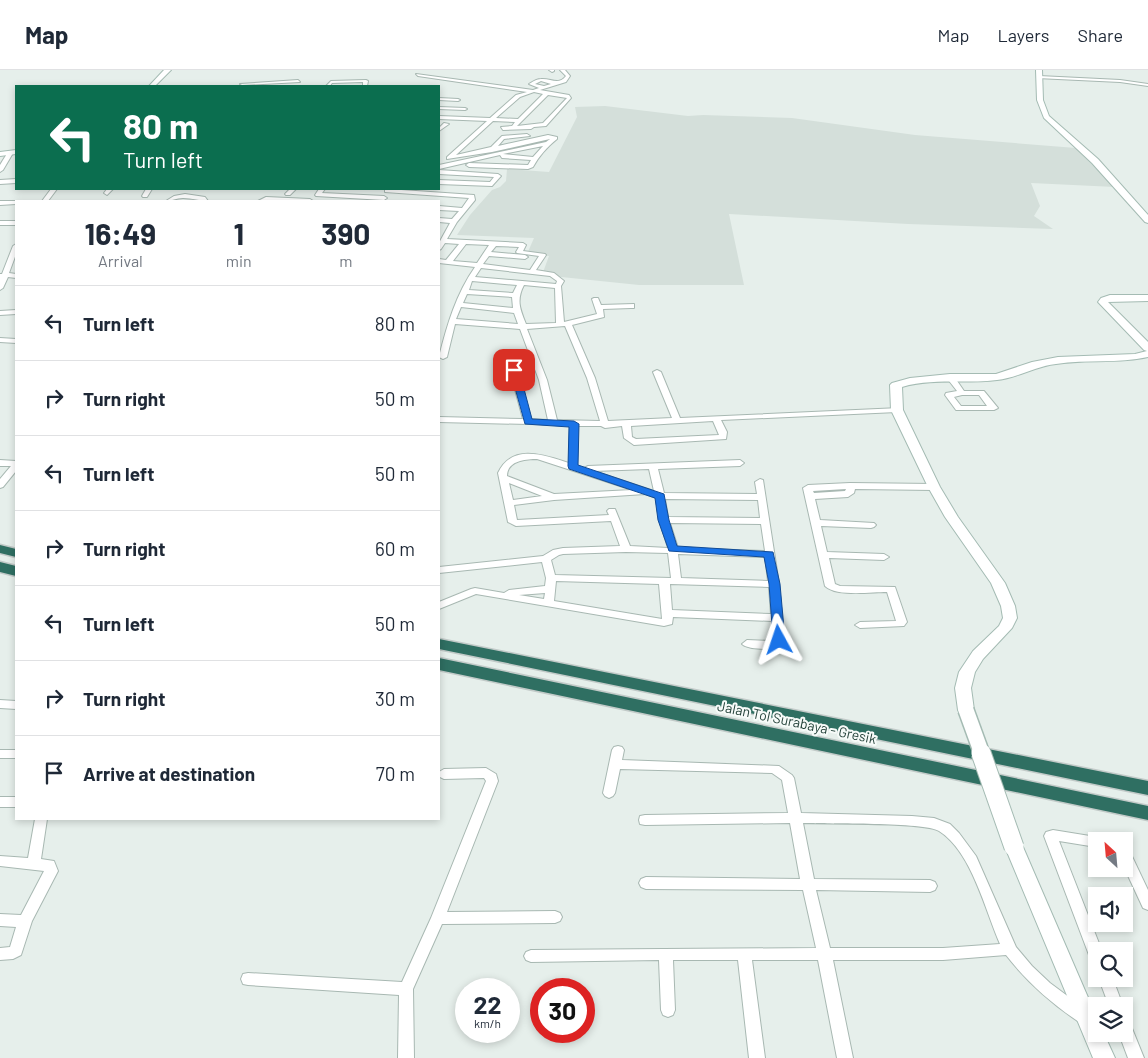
<!DOCTYPE html>
<style>
:root{--surface:#fff;--page:#f2f2f3;--text:#1f2937;--muted:#747a83;--line:#e0e1e3}
body{margin:0;font-family:Barlow,sans-serif;background:var(--page);color:var(--text);height:100vh;display:flex;flex-direction:column;font-size:19px;white-space:nowrap}
*{box-sizing:border-box;margin:0}
p{font-size:16px;color:var(--muted)}
.icon{flex:none;width:28px;height:28px;fill:none;stroke:currentColor;stroke-width:2;stroke-linecap:round;stroke-linejoin:round}
.map{position:relative;flex:1;overflow:hidden}
.sheet{position:absolute;left:15px;top:130px;width:425px;height:620px;display:flex;flex-direction:column;background:var(--surface);border-radius:0px;box-shadow:0 2px 8px #0003}
.sheet>*{flex:none}
.hud{position:absolute;left:15px;top:15px;width:425px;height:105px;border-radius:0px;box-shadow:0 2px 8px #0003;background:#0b6e4f;color:#fff;overflow:hidden}
.needle{width:32px;rotate:334deg}
.controls{position:absolute;left:1088px;top:762px;display:grid;gap:10px}
.controls a{display:grid;place-items:center;width:45px;height:45px;border-radius:0px;background:var(--surface);box-shadow:0 2px 8px #0003;font-size:25px}
.speed{position:absolute;left:455px;top:908px;display:flex;gap:10px;font-size:25px;font-weight:700;text-align:center}
.speed>*{display:grid;place-content:center;width:65px;height:65px;border-radius:50%;background:var(--surface);box-shadow:0 2px 8px #0003;line-height:1}
.speed small{font-size:12px;font-weight:400}
.speed .limit{border:8px solid #d22;background:#fff;color:#111}
.pin{position:absolute;display:grid;place-items:center;width:42px;height:42px;color:#fff;margin:-21px;border-radius:10px;box-shadow:0 2px 8px #0006}
.me{position:absolute;width:55px;margin:-28px;rotate:355deg;stroke-linejoin:round;filter:drop-shadow(0 0 4px #0008)}
.turn{display:flex;align-items:center;gap:18px;height:105px;padding:0 25px;font-size:22px}
.turn .icon{width:65px;height:65px;stroke-width:2.5}
.turn b{display:block;font-size:35px;line-height:42px}
.eta{display:flex;justify-content:space-evenly;align-items:center;height:85px;text-align:center}
.eta b{font-size:30px;font-weight:700;line-height:35px}
ul{padding:0;list-style:none}
li{display:flex;align-items:center;gap:15px;height:75px;padding:0 25px;border-top:1px solid var(--line)}
li div{flex:1}
li b{display:block;font-size:19px}
li em{font-style:normal}
header{display:flex;align-items:center;gap:30px;box-sizing:border-box;height:70px;padding:0 25px;background:var(--surface);border-bottom:1px solid var(--line)}
header strong{font-size:24px}
nav{display:flex;gap:28px;margin-inline-start:auto;font-size:18px}
.map>svg:first-child{display:block}
.built{fill:#d4dfda}
.lines{fill:none;stroke-linecap:round;stroke-linejoin:round}
.street-casing{stroke:#a8b8b2;stroke-width:2}
.secondary-casing{stroke:#a4bbb3;stroke-width:2}
.highway-casing{stroke:#c2cac8;stroke-width:3}
.street{fill:#fff;fill-rule:evenodd}
.secondary{fill:#fff;fill-rule:evenodd}
.highway{fill:#2f6f62;fill-rule:evenodd}
.secondary-bridge-far1-casing{stroke:#a4bbb3;stroke-width:18;stroke-linecap:butt}
.secondary-bridge-casing{stroke:#a4bbb3;stroke-width:21;stroke-linecap:butt}
.secondary-bridge-far1{stroke:#fff;stroke-width:15}
.secondary-bridge{stroke:#fff;stroke-width:19}
.route{fill:#1a73e8;stroke:#114b97}
.labels{text-anchor:middle;dominant-baseline:central;stroke-width:4;stroke-linejoin:round;paint-order:stroke}
.street-label{font-size:14px;fill:#24423a;stroke:#f7fbf9}
</style>
<header>
<strong>Map</strong>
<nav><a>Map</a><a>Layers</a><a>Share</a></nav>
</header>
<div class="map">
<svg width="1148" height="988" viewBox="0 0 1148 988">
<rect width="100%" height="100%" fill="#e6efeb"/>
<polygon class="built" points="605,36 688,46 703,45 792,48 915,65 1076,78 1115,117 1031,113 1040,136 1034,146 1053,159 908,154 729,144 744,215 639,215 542,205 549,186 527,184 534,168 457,165 470,145 492,120 500,117 506,111 507,99 549,102 577,47 575,37"/>
<g class="lines">
<g class="street-casing">
<g id="street">
<polygon points="549,0 554,0 554,1 552,2"/>
<path d="M560,0H565L570,6L566,12L540,20L569,25L571,28L546,56L534,57L531,59L503,60L501,57L512,56L515,52L493,51L456,85L491,77L502,66L527,64L530,66L504,69L498,76L548,65L557,67V69C547,77 539,86 533,97L528,99L469,97L466,95L469,93L528,95L531,90L502,88L500,85L439,99V95L546,72L550,69L492,82L447,89V87L487,51L439,49V46L490,48L516,25L527,22L418,6L416,4L533,20L539,18L529,14C532,12 537,9 541,9C551,8 558,16 566,6ZM541,11L551,14L544,16L535,14ZM534,22L543,24L518,49L496,48L520,27ZM548,25L567,28L543,53L517,56ZM543,76L533,87L503,84Z"/>
<polygon points="1039,6 1120,10 1148,14 1148,16 1120,12 1037,8"/>
<polygon points="298,10 300,12 242,15 240,14"/>
<polygon points="366,10 368,11 367,16 363,16 363,12 332,13 330,16 326,16 331,11"/>
<polygon points="439,28 458,29 460,30 458,31 439,30"/>
<polygon points="439,37 465,38 467,39 465,40 439,39"/>
<polygon points="444,53 449,54 439,61 439,58"/>
<polygon points="8,82 13,83 3,100 0,102 0,95"/>
<polygon points="439,100 498,104 501,106 492,116 439,114 439,110 490,112 494,107 439,104"/>
<polygon points="16,109 16,113 0,114 0,110"/>
<polygon points="51,119 57,119 48,131 42,131"/>
<polygon points="107,119 113,119 107,125 104,123"/>
<polygon points="146,119 152,119 147,127 143,127 142,126"/>
<polygon points="290,119 296,119 290,125 286,125 285,124"/>
<polygon points="319,119 325,119 322,123 384,126 387,128 384,130 316,126 315,125"/>
<path d="M387,119L474,125L475,130L457,152L447,169L523,173L526,175L523,181L545,184L546,185L536,200L554,203L564,211L561,216L564,252L597,244L592,229L594,228H598L601,235L634,234V238H631L603,239L604,247L572,255L595,308L608,351L672,348L653,302L657,300L661,302L680,348L900,338V342H897L721,350L727,362L726,369L634,375L624,368L622,356L605,358L601,356H578L577,396L584,398L588,396L740,390L744,393L740,396L658,399L664,423L757,424L755,412L760,409L763,410L779,514L784,570C782,573 779,577 775,578C767,580 747,579 742,574L747,570L771,571L773,569L772,551L673,547L672,554L664,556L476,524L439,539V532L471,519L475,518L504,523L509,520L545,516L546,508L542,492L439,503V497L543,486L553,480L563,478L620,476L611,451L516,456L508,452L498,403C512,373 544,385 569,393L570,355L439,352V347L523,349L505,283L509,281L513,283L531,349L548,350L539,310L520,259L455,254L447,287L443,289L439,287C447,255 456,224 475,197L439,193V189L446,190L459,174L445,173L441,179L439,180V173L450,153L439,152V148L452,149L459,141L439,140V136L462,138L469,128L385,122V120ZM466,174L489,175L477,193L453,191ZM496,176L519,177L516,182L517,183L539,186L530,200L483,194L489,186L525,189L528,187L525,185L491,182ZM481,198L550,206L557,211L556,214L475,207ZM472,211L517,215L513,223L469,220ZM524,215L555,218L556,253L526,254C520,239 516,230 524,215ZM467,224L512,227L513,238L463,233ZM461,237L514,243L518,254L456,249ZM565,256L587,308L600,351L557,350L547,310L527,259ZM713,351L719,365L636,369L632,367L631,356ZM537,389L632,420L554,424L507,406C507,391 525,389 537,389ZM649,399L654,421L594,401ZM509,413L542,426L513,430ZM645,424L656,428L659,450L668,478L630,476L615,439H609L607,441L609,445L517,450L514,435L554,430ZM665,429L758,430L760,448L668,447ZM670,453L761,454L765,481L678,478ZM626,482L668,483L671,508L555,505L551,490L559,485L563,484ZM678,484L765,487L768,511L681,508ZM556,511L659,514L662,549L554,531ZM670,514L769,517L771,544L672,540ZM545,523L544,529L519,525Z"/>
<path d="M185,124L205,127L208,131C200,131 192,128 183,128C176,128 172,131 166,131L174,126Z"/>
<polygon points="266,127 310,129 313,131 258,131"/>
<polygon points="0,131 18,131 16,131 16,134 0,135"/>
<rect x="0" y="151" width="16" height="4"/>
<polygon points="16,174 16,184 9,203 16,204 16,208 8,207 3,218 0,220 0,204 2,204 13,176"/>
<polygon points="16,240 16,244 0,245 0,241"/>
<polygon points="0,268 16,269 16,273 0,272"/>
<path d="M947,305H953L964,321H984L998,338L994,340H956L945,325L946,323L957,321L946,307ZM962,325H979L987,336H961L954,327Z"/>
<polygon points="0,390 16,391 16,401 3,417 0,418 0,409 11,396 0,396"/>
<path d="M850,413L934,414L939,417L934,420L855,419L854,423L848,427L815,429L820,450L874,453L876,455L874,457L871,458L821,456L827,482L884,484L889,487L884,490L829,488L835,514L840,516L895,517L907,552L904,556L860,558L855,555L860,552L896,551L887,522C871,522 836,527 825,516L803,418L808,415ZM846,419L845,421L814,423L813,421Z"/>
<polygon points="0,630 16,631 16,639 0,638"/>
<path d="M618,676L622,677L624,680L622,690L779,696L792,705L794,708L801,743L912,746L934,748L950,754L959,763L976,786L1016,877L1032,896L1050,913L1089,942L1092,947L1089,952L1084,954L1079,952C1051,933 1027,912 1006,885L943,890H833L853,988H837L818,890H752L765,988H749L738,890H673L675,940L673,945L668,947L663,945L661,940L659,890L531,892L526,890L524,886L526,882L531,880L816,878L803,820L646,819L641,817L639,813L641,809L646,807L800,809L790,753L645,755L640,754L639,750L640,746L645,745L788,743L782,710L772,703L620,699L615,723L613,726L609,728L605,726L603,723L612,680L614,677ZM803,753C826,754 925,752 939,761C972,782 985,840 1000,874L943,878H830L816,820L930,822L935,820L937,816L935,812L930,810L814,809Z"/>
<rect x="0" y="680" width="16" height="8"/>
<polygon points="486,698 496,704 498,711 447,842 555,841 560,843 562,847 560,851 555,853 442,854 413,919 414,988 398,988 399,925 248,915 243,914 241,909 243,904 248,903 402,912 431,848 486,711 484,708 444,709 440,707 439,702 444,699"/>
<rect x="0" y="727" width="16" height="10"/>
<polygon points="35,749 47,749 41,789 54,791 58,801 32,851 21,885 13,889 0,890 0,878 10,877 16,857 0,856 0,844 21,845 44,801 0,796 0,786 28,788"/>
<polygon points="1053,760 1096,767 1101,768 1102,771 1096,771 1096,777 1059,771 1102,881 1096,881 1096,891 1091,889 1089,885 1044,766 1046,762"/>
<polygon points="1124,779 1129,780 1148,820 1148,840 1143,838 1124,797"/>
<polygon points="1099,909 1113,909 1123,936 1109,936"/>
<polygon points="1124,949 1129,951 1144,988 1128,988 1119,964 1124,964"/>
</g>
</g>
<g class="secondary-casing">
<g id="secondary">
<polygon points="164,0 171,0 155,16 149,16"/>
<polygon points="1036,0 1042,0 1043,30 1049,46 1098,89 1148,145 1148,153 1145,152 1092,93 1044,48 1037,30"/>
<polygon points="16,80 16,84 0,86 0,82"/>
<path d="M1110,225H1148V231L1108,232L1148,272V287C1118,294 1087,289 1056,294C1036,296 1017,308 997,310C965,314 933,308 902,317L903,340L940,417L958,447L1005,513L1015,536L1017,548L1012,558L983,589L975,602L971,618L974,640L972,644L966,646L960,644L958,640L955,618L959,602L973,581L999,556L1003,548L1001,536L991,513L945,447L928,417L891,340L890,315L892,313L910,308L950,304H996L1032,292L1058,287L1135,284L1147,281L1144,280L1098,232L1101,228Z"/>
<polygon points="1014,770 1020,772 1023,777 1096,946 1096,964 1104,964 1115,988 1093,988 1005,777 1008,772"/>
</g>
</g>
<g class="highway-casing">
<g id="highway">
<polygon points="0,475 16,479 16,487 0,483"/>
<polygon points="0,492 16,496 16,506 0,502"/>
<polygon points="439,569 1148,711 1148,725 439,579"/>
<polygon points="439,588 1148,736 1148,750 439,600"/>
</g>
</g>
<use href="#street" class="street"/>
<use href="#secondary" class="secondary"/>
<use href="#highway" class="highway"/>
<g class="secondary-bridge-far1-casing">
<polyline id="secondary-bridge-far1" points="966,640 982,684"/>
</g>
<g class="secondary-bridge-casing">
<polyline id="secondary-bridge" points="981,683 1014,777"/>
</g>
<use href="#secondary-bridge-far1" class="secondary-bridge-far1"/>
<use href="#secondary-bridge" class="secondary-bridge"/>
</g>
<polygon class="route" points="514,297 519,300 532,349 574,351 579,354 578,395 664,424 669,450 677,476 773,482 780,514 785,570 783,573 779,574 773,570 769,514 764,487 669,481 658,450 655,428 569,399 568,396 569,357 525,354 510,300"/>
<g class="labels">
<g class="street-label">
<text transform="translate(797 652) rotate(12)">Jalan Tol Surabaya - Gresik</text>
</g>
</g>
</svg>
<div class="controls">
<a><svg class="needle" viewBox="-14 -14 28 28"><path d="M0-13l5 13h-10z" fill="#e53935"/><path d="M0 13l5-13h-10z" fill="#747a83"/></svg></a>
<a><svg class="icon" aria-label="sound" viewBox="0 0 24 24"><path d="M4 9h4l5-4v14l-5-4H4zM17 9q2 3 0 6"/></svg></a>
<a><svg class="icon" aria-label="search" viewBox="0 0 24 24"><circle cx="10" cy="10" r="6"/><path d="M15 15l6 6"/></svg></a>
<a><svg class="icon" aria-label="layers" viewBox="0 0 24 24"><path d="M12 4l9 5-9 5-9-5zM3 14l9 5 9-5"/></svg></a>
</div>
<div class="speed"><div>22<small>km/h</small></div><div class="limit">30</div></div>
<div class="pin" style="left:514px;top:300px;background:#d93025"><svg class="icon" aria-label="arrive" viewBox="0 0 24 24"><path d="M6 21V4h12l-3 4 3 4H6"/></svg></div>
<svg class="me" style="left:779px;top:570px" viewBox="-20 -20 40 40"><path d="M0-17L14 15 0 8-14 15z" fill="#1a73e8" stroke="#fff" stroke-width="4"/></svg>
<div class="hud">
<div class="turn"><svg class="icon" aria-label="left" viewBox="0 0 24 24"><path d="M17 20v-9H6M10 6l-5 5 5 5"/></svg><div><b>80 m</b>Turn left</div></div>
</div>
<section class="sheet">
<div class="eta">
<div><b>16:49</b><p>Arrival</p></div>
<div><b>1</b><p>min</p></div>
<div><b>390</b><p>m</p></div>
</div>
<ul>
<li><svg class="icon" aria-label="left" viewBox="0 0 24 24"><path d="M17 20v-9H6M10 6l-5 5 5 5"/></svg><div><b>Turn left</b></div><em>80 m</em></li>
<li><svg class="icon" aria-label="right" viewBox="0 0 24 24"><path d="M7 20v-9h11M14 6l5 5-5 5"/></svg><div><b>Turn right</b></div><em>50 m</em></li>
<li><svg class="icon" aria-label="left" viewBox="0 0 24 24"><path d="M17 20v-9H6M10 6l-5 5 5 5"/></svg><div><b>Turn left</b></div><em>50 m</em></li>
<li><svg class="icon" aria-label="right" viewBox="0 0 24 24"><path d="M7 20v-9h11M14 6l5 5-5 5"/></svg><div><b>Turn right</b></div><em>60 m</em></li>
<li><svg class="icon" aria-label="left" viewBox="0 0 24 24"><path d="M17 20v-9H6M10 6l-5 5 5 5"/></svg><div><b>Turn left</b></div><em>50 m</em></li>
<li><svg class="icon" aria-label="right" viewBox="0 0 24 24"><path d="M7 20v-9h11M14 6l5 5-5 5"/></svg><div><b>Turn right</b></div><em>30 m</em></li>
<li><svg class="icon" aria-label="arrive" viewBox="0 0 24 24"><path d="M6 21V4h12l-3 4 3 4H6"/></svg><div><b>Arrive at destination</b></div><em>70 m</em></li>
</ul>
</section>
</div>
